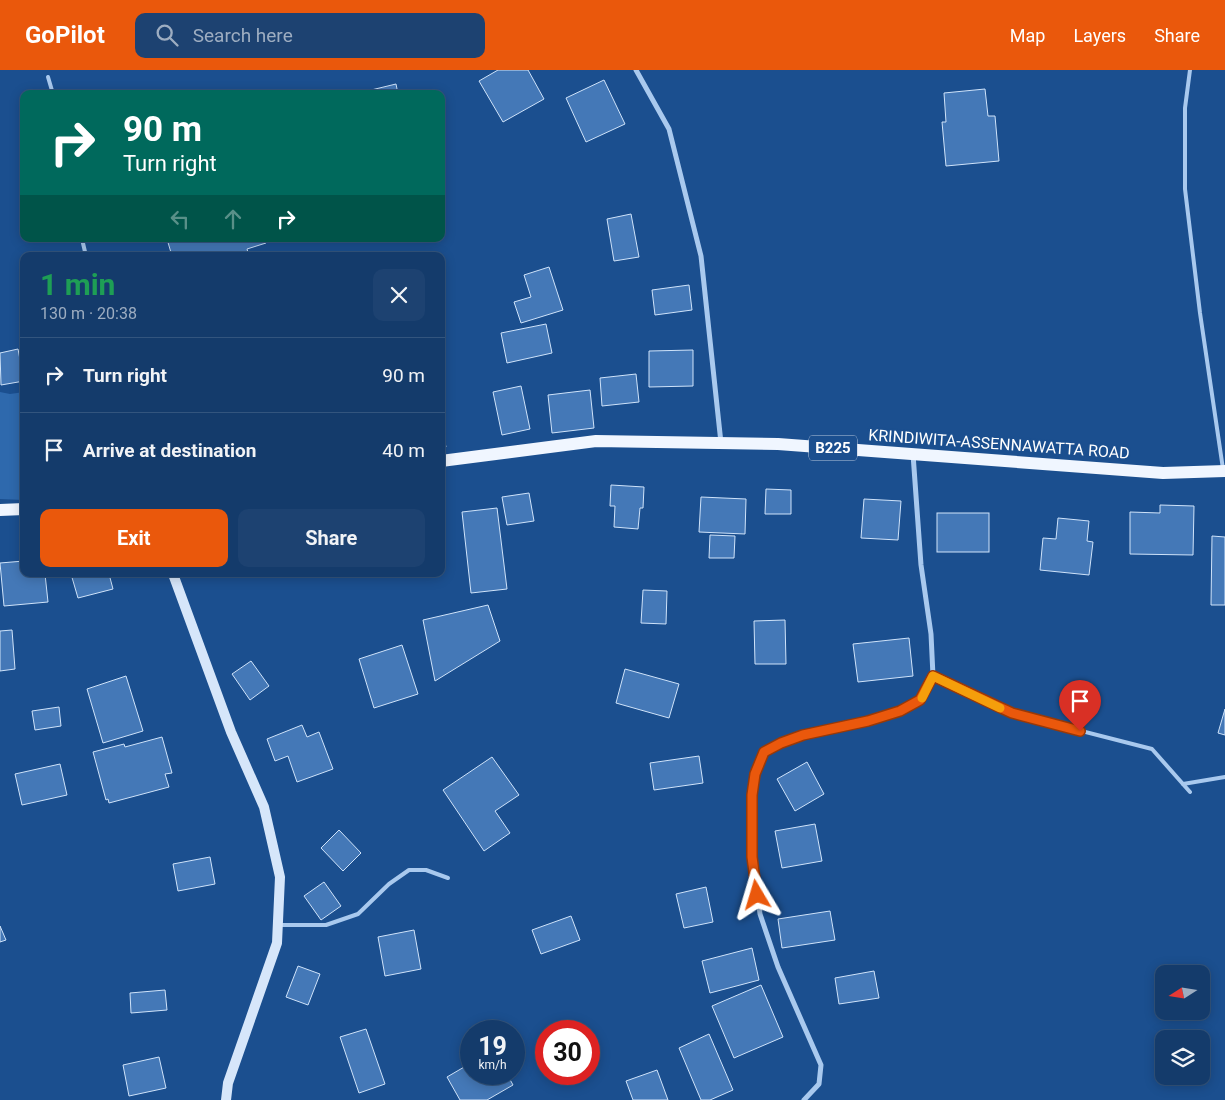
<!DOCTYPE html>
<meta charset="utf-8">
<style>
:root{--surface:#143b6b;--page:#1d4271;--text:#f1f3f6;--muted:#9dadc1;--line:#33557e;--accent:#ea580c}
body{margin:0;font-family:Roboto,sans-serif;background:var(--page);color:var(--text);height:100vh;display:flex;flex-direction:column;font-size:19px;white-space:nowrap}
*{box-sizing:border-box;margin:0}
p{font-size:16px;color:var(--muted)}
.icon{flex:none;width:28px;height:28px;fill:none;stroke:currentColor;stroke-width:2;stroke-linecap:round;stroke-linejoin:round}
.map{position:relative;flex:1;overflow:hidden}
.drawer{position:absolute;left:20px;top:182px;width:425px;height:325px;display:flex;flex-direction:column;background:var(--surface);border-radius:10px;box-shadow:0 2px 12px #0003,0 0 0 1px var(--line)}
.drawer>*{flex:none}
.top-card{position:absolute;left:20px;top:20px;width:425px;height:152px;border-radius:10px;box-shadow:0 2px 12px #0003,0 0 0 1px var(--line);background:#00695c;color:#fff;overflow:hidden}
.needle{width:32px;rotate:258deg}
.buttons{position:absolute;left:1155px;top:895px;display:grid;gap:10px}
.buttons a{display:grid;place-items:center;width:55px;height:55px;border-radius:10px;background:var(--surface);box-shadow:0 2px 12px #0003,0 0 0 1px var(--line);font-size:25px}
.speed{position:absolute;left:460px;top:950px;display:flex;gap:10px;font-size:25px;font-weight:700;text-align:center}
.speed>*{display:grid;place-content:center;width:65px;height:65px;border-radius:50%;background:var(--surface);box-shadow:0 2px 12px #0003,0 0 0 1px var(--line);line-height:1}
.speed small{font-size:12px;font-weight:400}
.speed .limit{border:8px solid #d22;background:#fff;color:#111}
.pin{position:absolute;display:grid;place-items:center;width:42px;height:42px;color:#fff;margin:-51px -21px;border-radius:50% 50% 50% 0;rotate:-45deg;box-shadow:0 0 5px #0007}
.pin .icon{rotate:45deg}
.me{position:absolute;width:55px;margin:-28px;rotate:353deg;stroke-linejoin:round;filter:drop-shadow(0 0 4px #0008)}
.turn{display:flex;align-items:center;gap:18px;height:105px;padding:0 20px;font-size:22px}
.turn .icon{width:65px;height:65px;stroke-width:2.5}
.turn b{display:block;font-size:35px;line-height:42px}
.lanes{display:flex;align-items:center;height:48px;padding:0 20px;background:#0003;justify-content:center;gap:25px;direction:ltr}
.lanes .off{opacity:.35}
.round{display:grid;place-items:center;flex:none;width:52px;height:52px;border-radius:10px;background:var(--page)}
.overview{display:flex;align-items:center;justify-content:space-between;height:85px;padding:0 20px}
h1{font-size:30px;font-weight:700;line-height:38px;color:#1e9e55}
.primary-button{display:flex;gap:10px;margin-top:auto;padding:10px 20px}
.primary-button a{flex:1;height:58px;border-radius:10px;background:var(--accent);color:#fff;font-size:20px;font-weight:700;line-height:58px;text-align:center}
.primary-button a+a{background:var(--page);color:var(--text)}
ul{padding:0;list-style:none}
li{display:flex;align-items:center;gap:15px;height:75px;padding:0 20px;border-top:1px solid var(--line)}
li div{flex:1}
li b{display:block;font-size:19px}
li em{font-style:normal}
header{display:flex;align-items:center;gap:30px;box-sizing:border-box;height:70px;padding:0 25px;background:var(--accent);color:#fff}
header strong{font-size:24px}
nav{display:flex;gap:28px;margin-inline-start:auto;font-size:18px}
.search{width:350px;height:45px;background:var(--page);display:flex;align-items:center;gap:12px;box-sizing:border-box;padding:0 18px;border-radius:10px;color:var(--muted);font-size:19px}
.map>svg:first-child{display:block}
.green{fill:#2e69ad}
.building{fill:#4478b7;stroke:#cfe3fa}
.lines{fill:none;stroke-linecap:round;stroke-linejoin:round}
.lane{stroke:#a9c9ee;stroke-width:4}
.street{stroke:#a9c9ee;stroke-width:5}
.secondary{stroke:#d6e6fa;stroke-width:10}
.primary{stroke:#f0f6ff;stroke-width:12}
.route-casing{stroke:#983908;stroke-width:12}
.route{stroke:#ea580c;stroke-width:9}
.slow{stroke:#f59e0b;stroke-width:9}
.labels{text-anchor:middle;dominant-baseline:central;stroke-width:4.5;stroke-linejoin:round;paint-order:stroke}
.shield{fill:#1b4f8f;stroke:#bbcadd;stroke-width:1}
.shield-label{font-size:15px;font-weight:bold;fill:#fff}
.street-label{font-size:16px;fill:#fff;stroke:#1b4f8f}
</style>
<header>
<strong>GoPilot</strong>
<div class="search"><svg class="icon" aria-label="search" viewBox="0 0 24 24"><circle cx="10" cy="10" r="6"/><path d="M15 15l6 6"/></svg>Search here</div>
<nav><a>Map</a><a>Layers</a><a>Share</a></nav>
</header>
<div class="map">
<svg width="1225" height="1030" viewBox="0 0 1225 1030">
<rect width="100%" height="100%" fill="#1b4f8f"/>
<polygon class="green" points="0,322 10,324 24,322 24,430 0,429"/>
<g class="building">
<polygon points="498,0 528,0 544,29 503,52 479,11"/>
<polygon points="604,10 625,54 586,72 566,28"/>
<polygon points="396,14 398,24 367,24 367,21"/>
<polygon points="985,19 988,46 995,46 999,91 946,96 942,52 946,52 944,23"/>
<polygon points="631,144 639,187 614,191 607,149"/>
<polygon points="167,169 265,169 266,173 247,179 249,186 172,186"/>
<polygon points="549,197 563,240 521,253 514,232 531,227 524,205"/>
<polygon points="689,215 692,240 655,245 652,220"/>
<polygon points="546,254 552,283 507,293 501,263"/>
<polygon points="18,279 24,311 1,315 0,283"/>
<polygon points="693,280 693,316 649,317 649,281"/>
<polygon points="636,304 639,332 602,336 600,308"/>
<polygon points="521,316 530,359 502,365 493,322"/>
<polygon points="590,320 594,358 552,363 548,325"/>
<polygon points="441,355 446,377 441,378"/>
<polygon points="611,415 644,417 643,438 640,438 638,459 614,457 615,436 610,436"/>
<polygon points="766,419 791,420 791,444 765,444"/>
<polygon points="529,423 534,451 507,455 502,427"/>
<polygon points="701,427 746,429 745,464 699,462"/>
<polygon points="864,429 901,431 898,470 861,468"/>
<polygon points="1160,435 1194,436 1193,485 1130,484 1130,442 1160,443"/>
<polygon points="497,438 507,519 471,523 462,442"/>
<rect x="937" y="443" width="52" height="39"/>
<polygon points="1058,448 1089,451 1087,471 1093,472 1089,505 1040,500 1043,468 1056,469"/>
<polygon points="710,465 735,466 734,488 709,488"/>
<polygon points="1212,466 1225,467 1225,535 1211,535"/>
<polygon points="24,491 24,504 45,504 48,532 4,536 0,493"/>
<polygon points="71,504 109,504 113,519 78,528"/>
<polygon points="643,520 667,521 666,554 641,553"/>
<polygon points="488,535 500,571 435,611 423,550"/>
<polygon points="785,550 786,594 755,594 754,551"/>
<polygon points="12,560 15,599 0,601 0,561"/>
<polygon points="909,568 913,606 858,612 853,574"/>
<polygon points="402,575 418,624 374,638 359,589"/>
<polygon points="251,591 269,616 250,630 232,604"/>
<polygon points="625,599 679,614 669,648 616,633"/>
<polygon points="126,606 143,661 103,673 87,619"/>
<polygon points="59,637 61,656 35,660 32,641"/>
<polygon points="1225,639 1225,665 1218,663"/>
<polygon points="302,655 307,667 319,662 333,699 297,712 288,686 275,691 267,669"/>
<polygon points="162,667 172,703 165,704 169,717 109,733 108,729 106,730 93,682 124,674 125,677"/>
<polygon points="699,686 703,713 654,720 650,693"/>
<polygon points="492,687 519,725 495,741 510,763 484,781 443,720"/>
<polygon points="807,692 824,724 795,741 777,709"/>
<polygon points="60,694 67,725 22,735 15,704"/>
<polygon points="815,754 822,791 782,798 775,761"/>
<polygon points="339,760 361,783 343,801 321,778"/>
<polygon points="210,787 215,814 178,821 173,794"/>
<polygon points="324,812 341,836 321,850 304,826"/>
<polygon points="706,817 713,852 684,858 676,824"/>
<polygon points="830,841 835,870 782,878 778,849"/>
<polygon points="571,846 580,870 541,884 532,860"/>
<polygon points="0,856 6,870 0,872"/>
<polygon points="414,860 421,899 385,906 378,867"/>
<polygon points="752,878 759,910 710,923 702,891"/>
<polygon points="298,896 320,904 308,935 286,927"/>
<polygon points="874,901 879,928 839,934 835,908"/>
<polygon points="761,915 783,967 734,988 712,936"/>
<polygon points="165,920 167,940 131,943 130,923"/>
<polygon points="366,959 385,1014 359,1023 340,967"/>
<polygon points="709,964 733,1020 710,1030 701,1030 679,978"/>
<polygon points="159,987 166,1018 129,1026 123,995"/>
<polygon points="471,993 471,1004 507,1004 513,1015 487,1030 460,1030 447,1007"/>
<polygon points="657,1000 668,1030 633,1030 626,1011"/>
</g>
<g class="lines">
<g class="lane">
<polyline points="1190,0 1185,38 1185,119 1200,243 1223,399"/>
<polyline points="48,7 53,24"/>
<polyline points="82,169 86,186"/>
<polyline points="933,606 1011,643 1152,679 1190,722"/>
<polyline points="1183,714 1225,707"/>
<polyline points="280,855 326,855 358,844 389,814 409,800 426,800 448,808"/>
</g>
<g class="street">
<polyline points="636,0 669,59 701,186 721,373"/>
<polyline points="804,1030 819,1014 821,995 778,897 760,844 752,787 752,725 755,704 764,682 781,673 803,665 868,651 900,641 921,631 933,606 931,564 921,495 913,384"/>
</g>
<polyline class="secondary" points="173,504 231,662 264,737 280,807 277,873 228,1013 226,1030"/>
<g class="primary">
<polyline points="441,391 596,371 778,374 1163,403 1225,401"/>
<polyline points="0,440 24,439"/>
</g>
</g>
<g class="lines">
<g class="route-casing">
<polyline id="route" points="757,825 752,787 752,725 755,704 764,682 781,673 803,665 868,651 900,641 920,630 933,606 1012,643 1080,661"/>
</g>
<use href="#route" class="route"/>
<polyline class="slow" points="922,628 933,606 1000,638"/>
</g>
<g class="labels">
<rect class="shield" x="809" y="365.5" width="48" height="25" rx="4"/>
<g class="shield-label">
<text x="833" y="378">B225</text>
</g>
<g class="street-label">
<text transform="translate(999 374) rotate(4)">KRINDIWITA-ASSENNAWATTA ROAD</text>
</g>
</g>
</svg>
<div class="buttons">
<a><svg class="needle" viewBox="-14 -14 28 28"><path d="M0-13l5 13h-10z" fill="#e53935"/><path d="M0 13l5-13h-10z" fill="#9dadc1"/></svg></a>
<a><svg class="icon" aria-label="layers" viewBox="0 0 24 24"><path d="M12 4l9 5-9 5-9-5zM3 14l9 5 9-5"/></svg></a>
</div>
<div class="speed"><div>19<small>km/h</small></div><div class="limit">30</div></div>
<div class="pin" style="left:1080px;top:661px;background:#d93025"><svg class="icon" aria-label="arrive" viewBox="0 0 24 24"><path d="M6 21V4h12l-3 4 3 4H6"/></svg></div>
<svg class="me" style="left:757px;top:825px" viewBox="-20 -20 40 40"><path d="M0-17L14 15 0 8-14 15z" fill="#ea580c" stroke="#fff" stroke-width="4"/></svg>
<div class="top-card">
<div class="turn"><svg class="icon" aria-label="right" viewBox="0 0 24 24"><path d="M7 20v-9h11M14 6l5 5-5 5"/></svg><div><b>90 m</b>Turn right</div></div>
<div class="lanes"><svg class="icon off" aria-label="left" viewBox="0 0 24 24"><path d="M17 20v-9H6M10 6l-5 5 5 5"/></svg><svg class="icon off" aria-label="ahead" viewBox="0 0 24 24"><path d="M12 20V5M6 11l6-6 6 6"/></svg><svg class="icon" aria-label="right" viewBox="0 0 24 24"><path d="M7 20v-9h11M14 6l5 5-5 5"/></svg></div>
</div>
<section class="drawer">
<div class="overview"><div><h1>1 min</h1><p>130 m · 20:38</p></div><a class="round"><svg class="icon" aria-label="close" viewBox="0 0 24 24"><path d="M6 6l12 12M18 6L6 18"/></svg></a></div>
<ul>
<li><svg class="icon" aria-label="right" viewBox="0 0 24 24"><path d="M7 20v-9h11M14 6l5 5-5 5"/></svg><div><b>Turn right</b></div><em>90 m</em></li>
<li><svg class="icon" aria-label="arrive" viewBox="0 0 24 24"><path d="M6 21V4h12l-3 4 3 4H6"/></svg><div><b>Arrive at destination</b></div><em>40 m</em></li>
</ul>
<div class="primary-button"><a>Exit</a><a>Share</a></div>
</section>
</div>
